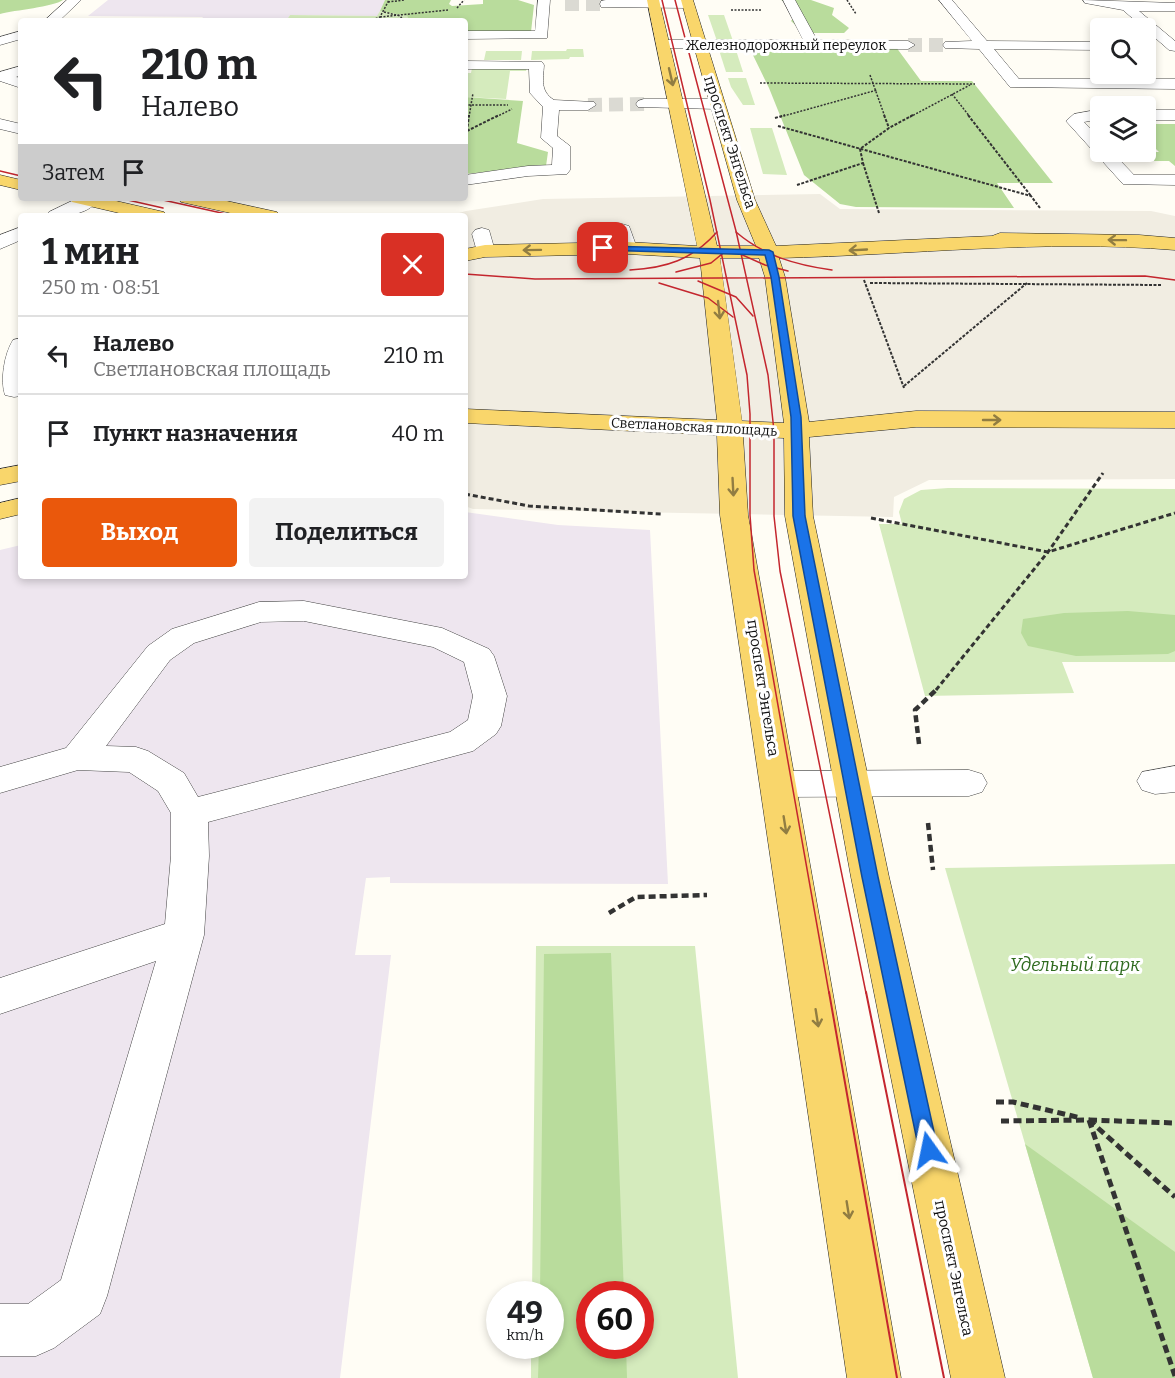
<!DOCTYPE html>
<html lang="ru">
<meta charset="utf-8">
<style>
:root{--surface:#fff;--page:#f2f2f2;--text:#202124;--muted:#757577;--line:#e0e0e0;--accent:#ea580c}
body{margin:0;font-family:Bitter,serif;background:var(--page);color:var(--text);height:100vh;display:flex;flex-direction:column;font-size:22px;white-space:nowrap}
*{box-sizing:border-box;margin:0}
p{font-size:20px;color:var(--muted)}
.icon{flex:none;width:33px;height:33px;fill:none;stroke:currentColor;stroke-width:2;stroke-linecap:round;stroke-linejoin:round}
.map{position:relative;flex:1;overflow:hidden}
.drawer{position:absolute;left:18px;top:213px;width:450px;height:366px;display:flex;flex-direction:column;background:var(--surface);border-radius:6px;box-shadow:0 3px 9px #0003}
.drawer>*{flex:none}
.top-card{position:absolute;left:18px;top:18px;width:450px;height:183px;border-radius:6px;box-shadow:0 3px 9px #0003;background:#fff;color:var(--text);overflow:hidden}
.buttons{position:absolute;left:1090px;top:18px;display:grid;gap:12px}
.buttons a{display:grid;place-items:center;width:66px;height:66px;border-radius:6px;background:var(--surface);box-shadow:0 3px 9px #0003;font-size:30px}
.speed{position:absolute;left:486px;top:1281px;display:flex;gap:12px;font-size:30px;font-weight:700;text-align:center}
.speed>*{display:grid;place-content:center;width:78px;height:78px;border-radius:50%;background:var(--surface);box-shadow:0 3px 9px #0003;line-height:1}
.speed small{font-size:15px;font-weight:400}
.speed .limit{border:9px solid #d22;background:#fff;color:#111}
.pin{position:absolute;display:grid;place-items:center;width:51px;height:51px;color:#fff;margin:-26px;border-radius:12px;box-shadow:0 3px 9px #0006}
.me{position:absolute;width:66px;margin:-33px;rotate:348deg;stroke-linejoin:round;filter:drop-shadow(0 0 4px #0008)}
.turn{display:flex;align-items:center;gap:21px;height:126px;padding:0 24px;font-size:27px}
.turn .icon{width:78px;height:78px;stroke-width:2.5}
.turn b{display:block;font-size:42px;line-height:51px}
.then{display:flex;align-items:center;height:57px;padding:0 24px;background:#0003;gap:12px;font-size:22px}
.round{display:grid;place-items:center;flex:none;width:63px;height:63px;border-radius:6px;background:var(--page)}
.headline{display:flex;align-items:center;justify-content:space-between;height:102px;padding:0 24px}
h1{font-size:36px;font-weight:700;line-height:45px}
.action{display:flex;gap:12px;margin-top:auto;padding:12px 24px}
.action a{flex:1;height:69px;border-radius:6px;background:var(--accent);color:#fff;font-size:24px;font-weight:700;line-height:69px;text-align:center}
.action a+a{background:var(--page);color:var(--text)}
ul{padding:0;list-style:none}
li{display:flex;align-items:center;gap:18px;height:78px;padding:0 24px;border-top:2px solid var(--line)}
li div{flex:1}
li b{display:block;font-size:22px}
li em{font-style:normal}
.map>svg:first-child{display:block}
.industrial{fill:#eee6ef}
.green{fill:#d5ebbd;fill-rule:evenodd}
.forest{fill:#b9dc9c}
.plaza{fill:#f1ede2}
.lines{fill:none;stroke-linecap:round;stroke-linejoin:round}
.minor-tunnel{stroke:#dbdad3;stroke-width:14;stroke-dasharray:14 7;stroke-linecap:butt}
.minor-casing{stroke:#444;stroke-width:1}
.major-casing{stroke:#222;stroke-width:1}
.path-far4{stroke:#333;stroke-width:1.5;stroke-dasharray:2 1.5;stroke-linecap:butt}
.path-far3{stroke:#333;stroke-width:2;stroke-dasharray:3 1.5;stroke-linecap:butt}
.path-far2{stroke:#333;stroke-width:3;stroke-dasharray:5 3;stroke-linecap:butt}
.path-far1{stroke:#333;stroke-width:4.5;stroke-dasharray:7 4;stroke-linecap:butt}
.path{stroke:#333;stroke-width:5;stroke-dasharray:8 4.5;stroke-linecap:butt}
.minor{fill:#fff;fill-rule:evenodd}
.major{fill:#f9d66b;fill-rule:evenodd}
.tram-far1{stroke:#c4262e;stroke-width:1.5}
.tram{stroke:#c4262e;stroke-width:2}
.oneway{stroke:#917d42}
.route{fill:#1a73e8;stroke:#114b97;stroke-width:1.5}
.labels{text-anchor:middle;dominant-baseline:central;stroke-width:6;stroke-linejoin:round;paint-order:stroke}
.far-street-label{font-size:14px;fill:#111;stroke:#fff}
.street-label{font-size:15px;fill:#111;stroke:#fff}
.near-park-label{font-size:18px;font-style:italic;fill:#2f6b1f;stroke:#fff}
</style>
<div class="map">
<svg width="1175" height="1378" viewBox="0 0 1175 1378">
<rect width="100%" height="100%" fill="#fffdf5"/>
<g class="industrial">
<polygon points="108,0 385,0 378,16 290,15 286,21 200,21 203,17 88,16"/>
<polygon points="465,512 558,525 650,530 668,884 390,883 390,877 366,878 355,955 391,955 340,1378 0,1378 0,550 21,545 21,576 465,576"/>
</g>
<g class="green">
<polygon points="380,11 407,16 411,21 454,19 452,21 286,21 290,15 377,16"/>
<polygon points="708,15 724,15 733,41 717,41"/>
<polygon points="718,47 735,47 743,72 726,72"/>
<polygon points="567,49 583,49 584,57 570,57 569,59 531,60 532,51 566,51"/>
<polygon points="486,51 522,51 521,60 484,60"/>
<polygon points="472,68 527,68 526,71 510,71 506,99 465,97 465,73 471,73"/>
<polygon points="728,78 746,78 755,105 743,105 731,87"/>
<polygon points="750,128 772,128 787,175 763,174"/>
<polygon points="948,488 1175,489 1175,662 1062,662 1074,693 925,696 879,524 902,524 899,512 904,499 921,490"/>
<polygon points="1175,864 1175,1378 1093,1378 945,868"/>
<path d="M536,946H695L738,1378H531V1346H550V1294H532ZM590,1294H640V1346H590Z"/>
</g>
<g class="forest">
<path d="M0,0H63C53,7 15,10 0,14Z"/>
<polygon points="385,0 451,0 449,4 452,6 483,4 483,0 518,0 534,5 531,32 465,32 465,21 410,21 407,16 380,11"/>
<polygon points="781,0 811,0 834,8 832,15 849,28 844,33 804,33 791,21 800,10"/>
<polygon points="749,47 896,47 921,81 972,81 1053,183 997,183 1014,208 856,207 840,204 804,175 769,88"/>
<polygon points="465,97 523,101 517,143 548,152 546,166 465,174"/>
<polygon points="1146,118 1155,124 1175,124 1175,166 1169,161 1139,161 1135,157 1121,157 1116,152 1159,152 1146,139"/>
<polygon points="1128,611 1175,615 1175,651 1168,654 1076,656 1028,646 1021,633 1023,619 1064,613"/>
<polygon points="611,953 624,1294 590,1294 590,1346 626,1346 627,1378 538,1378 539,1346 550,1346 550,1294 540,1294 544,954"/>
<polygon points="1025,1144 1175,1252 1175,1378 1093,1378"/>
</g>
<polygon class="plaza" points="820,194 840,209 1151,211 1175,216 1175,479 929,480 894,497 893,517 473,509 465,506 465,216 448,216 466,211 543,199"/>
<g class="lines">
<g class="minor-tunnel">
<polyline points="565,4 606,4"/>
<polyline points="908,45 950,45"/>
<polyline points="588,105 644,104"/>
</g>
<g class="minor-casing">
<g id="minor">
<polygon points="67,0 81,0 59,21 44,21"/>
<polygon points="538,0 550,0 547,38 465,39 465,31 535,31"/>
<polygon points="606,0 688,0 694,4 688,8 601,7 600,4 601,1"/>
<polygon points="783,0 795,0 817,40 908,41 915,45 908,49 663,48 656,44 663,40 803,40"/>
<polygon points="939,0 952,0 987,41 1101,42 1101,50 994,49 1019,79 1175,79 1175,89 1010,87 979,49 945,48 943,45 945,42 972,41"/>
<polygon points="1083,0 1175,3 1175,11 1139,11 1175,41 1175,51 1169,50 1123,10 1085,3"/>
<polygon points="21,31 21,39 0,45 0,37"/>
<path d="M465,61L542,62L544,65C543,80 540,91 554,100L594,102L596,105L588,110H559L557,136L570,146V170L567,174L528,176L465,185V175L528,166L552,165L553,148L541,138L543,107L530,93L529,69H465Z"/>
<polygon points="21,66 21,75 16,77 21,78 21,88 0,81 0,72"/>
<polygon points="644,99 717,99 725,104 717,109 638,107 636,104 638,101"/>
<polygon points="1096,110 1101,111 1101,119 1084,122 1101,139 1101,152 1112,152 1134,175 1175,175 1175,185 1123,184 1066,121 1074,114"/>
<rect x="1146" y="110" width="29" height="10"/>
<polygon points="0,119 21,124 21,134 0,129"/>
<path d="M78,198H97L98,200C87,216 64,216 46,216L49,212Z"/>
<polygon points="622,224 629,226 637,248 634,252 620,252 612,230 615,226"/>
<polygon points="21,227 21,240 0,249 0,235"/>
<polygon points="482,228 489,230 495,251 492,255 478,255 472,234 475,230"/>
<path d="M21,338V396L14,397L5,395C0,381 4,354 13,340Z"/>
<path d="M304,601L442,628L489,649L494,656L507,696L501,726L496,734L473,751L208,822L209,856L204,935L107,1296L100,1314L54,1348L36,1356H0V1304H28L61,1280L156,961L0,1014V978L165,924L171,856V813L158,791L129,772L78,770L0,793V767L66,748L148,646L172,629L259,602ZM304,621L433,647L464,662L473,696L468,720L450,732L198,797L184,773L148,751L136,747L106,746L170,660L194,643L261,622Z"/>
<polygon points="1175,766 1175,792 1155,794 1142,790 1137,781 1142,772"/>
<polygon points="969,770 982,774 987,783 982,792 969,796 779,797 766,793 761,784 766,775 779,771"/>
</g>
</g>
<g class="major-casing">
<g id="major">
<path d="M647,0H659L717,246H756L737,200L681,0H693L755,200L776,246L992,236L1000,233L1139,235L1175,238V250C1043,239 911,255 779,258L785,277L809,422L916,411L1175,412V428L916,427L809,437L813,516L889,877L1005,1378H951L851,877L785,516L784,438L743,436L748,515L901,1378H847L720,515L717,435L465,423V409L717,420L700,258L627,254L485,257L465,261V249L485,245L627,242L697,246ZM720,258H759L765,277L784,423L742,421Z"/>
<polygon points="0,175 21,180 21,190 0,185"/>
<polygon points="70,198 103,198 164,212 167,216 132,216 72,202"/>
<polygon points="179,198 213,198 277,212 280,216 244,216 181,202"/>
<polygon points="21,465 21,481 0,485 0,469"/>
<polygon points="21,498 21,514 0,519 0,503"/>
</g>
</g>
<g class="path-far4">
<polyline points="847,0 856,14"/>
<polyline points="388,2 404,0"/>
<polyline points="457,8 464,0"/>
<polyline points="731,10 761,10"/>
<polyline points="384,12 400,16 404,21"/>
<polyline points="380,17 448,10"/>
<polyline points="369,21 380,17 389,0"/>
<polyline points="870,75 885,117"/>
<polyline points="760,83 975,84"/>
<polyline points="952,94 970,117"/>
<polyline points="465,105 508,105"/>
<polyline points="469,117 473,93"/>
<polyline points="496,117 512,109"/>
<polyline points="780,117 877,90"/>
<polyline points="910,117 970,85"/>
</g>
<g class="path-far3">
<polyline points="884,115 889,128"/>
<polyline points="968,115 1031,196"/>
<polyline points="775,118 785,115"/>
<polyline points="778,126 1031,196 1040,208"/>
<polyline points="467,131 469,115"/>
<polyline points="467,131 499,115"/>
<polyline points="863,163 879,213"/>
<polyline points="797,185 863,163 860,149 889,128 913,115"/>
<polyline points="864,280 904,388"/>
<polyline points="870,283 1161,285"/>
<polyline points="904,386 1027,283"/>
</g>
<g class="path-far2">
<polyline points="465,494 529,506 661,514"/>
<polyline points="871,518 1048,552 1175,513"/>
<polyline points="936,690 1048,552 1103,473"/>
</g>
<g class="path-far1">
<polyline points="919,744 915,710 937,689"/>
<polyline points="928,823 933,870"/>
<polyline points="609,913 636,897 707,895"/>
</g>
<g class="path">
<polyline points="996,1102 1013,1102 1081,1118"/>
<polyline points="1089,1120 1175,1376"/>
<polyline points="1089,1120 1175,1123"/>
<polyline points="1001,1121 1089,1120 1175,1197"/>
</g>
<use href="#minor" class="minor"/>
<use href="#major" class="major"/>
<g class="tram-far1">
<polyline points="662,0 710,200 747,375 750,414 750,515 754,570 829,993"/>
<polyline points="675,0 736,231 768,375 774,431 774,516 780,571 866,993"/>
<polyline points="0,171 21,176"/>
<polyline points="119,198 163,208"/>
<polyline points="154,198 235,216"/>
<path d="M736,232C764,256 796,265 832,270"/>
<polyline points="738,253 765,265 788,271"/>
<path d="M630,270C666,268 692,260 717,232"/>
<polyline points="676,272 711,263 727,250"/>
<polyline points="465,274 535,279 1145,276 1175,280"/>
<polyline points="698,281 736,297 753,316"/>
<polyline points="659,283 708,298 733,317"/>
</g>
<g class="tram">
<polyline points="829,992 897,1378"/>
<polyline points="866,992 944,1378"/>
</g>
</g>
<defs><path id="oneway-shaft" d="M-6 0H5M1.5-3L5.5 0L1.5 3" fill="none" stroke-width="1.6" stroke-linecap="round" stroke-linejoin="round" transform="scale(1.5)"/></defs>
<g class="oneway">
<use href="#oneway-shaft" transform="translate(671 77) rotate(77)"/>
<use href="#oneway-shaft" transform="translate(1117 240) rotate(-179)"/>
<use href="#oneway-shaft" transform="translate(532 250) rotate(179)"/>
<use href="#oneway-shaft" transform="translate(858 250) rotate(177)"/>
<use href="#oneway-shaft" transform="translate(719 310) rotate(84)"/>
<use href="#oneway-shaft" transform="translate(992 420)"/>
<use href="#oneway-shaft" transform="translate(733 487) rotate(87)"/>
<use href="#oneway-shaft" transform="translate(785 825) rotate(81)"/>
<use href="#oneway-shaft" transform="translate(817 1018) rotate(81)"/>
<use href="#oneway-shaft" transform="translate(848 1210) rotate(81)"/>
</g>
<polygon class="route" points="603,246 769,250 773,252 779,277 801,417 805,516 878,877 938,1150 935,1157 929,1160 922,1157 919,1150 862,877 793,516 791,417 771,277 765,255 600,250 600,246"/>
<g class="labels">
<g class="far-street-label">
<text x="786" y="45">Железнодорожный переулок</text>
<text transform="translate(694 427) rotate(3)">Светлановская площадь</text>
</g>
<g class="street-label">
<text transform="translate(730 142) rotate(72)">проспект Энгельса</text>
<text transform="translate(763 688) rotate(81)">проспект Энгельса</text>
<text transform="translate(954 1268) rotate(78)">проспект Энгельса</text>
</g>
<g class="near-park-label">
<text x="1075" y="965">Удельный парк</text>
</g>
</g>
</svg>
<div class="buttons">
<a><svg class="icon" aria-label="search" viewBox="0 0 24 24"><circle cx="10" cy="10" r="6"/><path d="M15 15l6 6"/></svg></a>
<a><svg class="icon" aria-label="layers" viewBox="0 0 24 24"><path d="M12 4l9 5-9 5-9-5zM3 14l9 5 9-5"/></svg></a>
</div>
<div class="speed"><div>49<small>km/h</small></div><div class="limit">60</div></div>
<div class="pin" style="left:603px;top:248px;background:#d93025"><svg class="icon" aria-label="arrive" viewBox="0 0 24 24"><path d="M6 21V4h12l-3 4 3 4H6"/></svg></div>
<svg class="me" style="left:929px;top:1150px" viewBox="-20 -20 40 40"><path d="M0-17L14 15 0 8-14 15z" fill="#1a73e8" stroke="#fff" stroke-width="4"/></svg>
<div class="top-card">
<div class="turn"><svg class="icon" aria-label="left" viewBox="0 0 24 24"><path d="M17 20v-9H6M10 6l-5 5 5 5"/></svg><div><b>210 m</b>Налево</div></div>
<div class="then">Затем<svg class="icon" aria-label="arrive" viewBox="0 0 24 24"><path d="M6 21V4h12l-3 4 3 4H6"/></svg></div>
</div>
<section class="drawer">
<div class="headline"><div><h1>1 мин</h1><p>250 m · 08:51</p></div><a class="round" style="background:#d93025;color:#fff"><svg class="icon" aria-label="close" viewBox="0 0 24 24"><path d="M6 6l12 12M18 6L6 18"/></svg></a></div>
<ul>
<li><svg class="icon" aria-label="left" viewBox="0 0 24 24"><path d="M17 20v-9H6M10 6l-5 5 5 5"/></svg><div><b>Налево</b><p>Светлановская площадь</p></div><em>210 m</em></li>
<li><svg class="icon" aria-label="arrive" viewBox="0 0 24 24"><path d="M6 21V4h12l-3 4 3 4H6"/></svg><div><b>Пункт назначения</b></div><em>40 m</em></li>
</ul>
<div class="action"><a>Выход</a><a>Поделиться</a></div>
</section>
</div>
